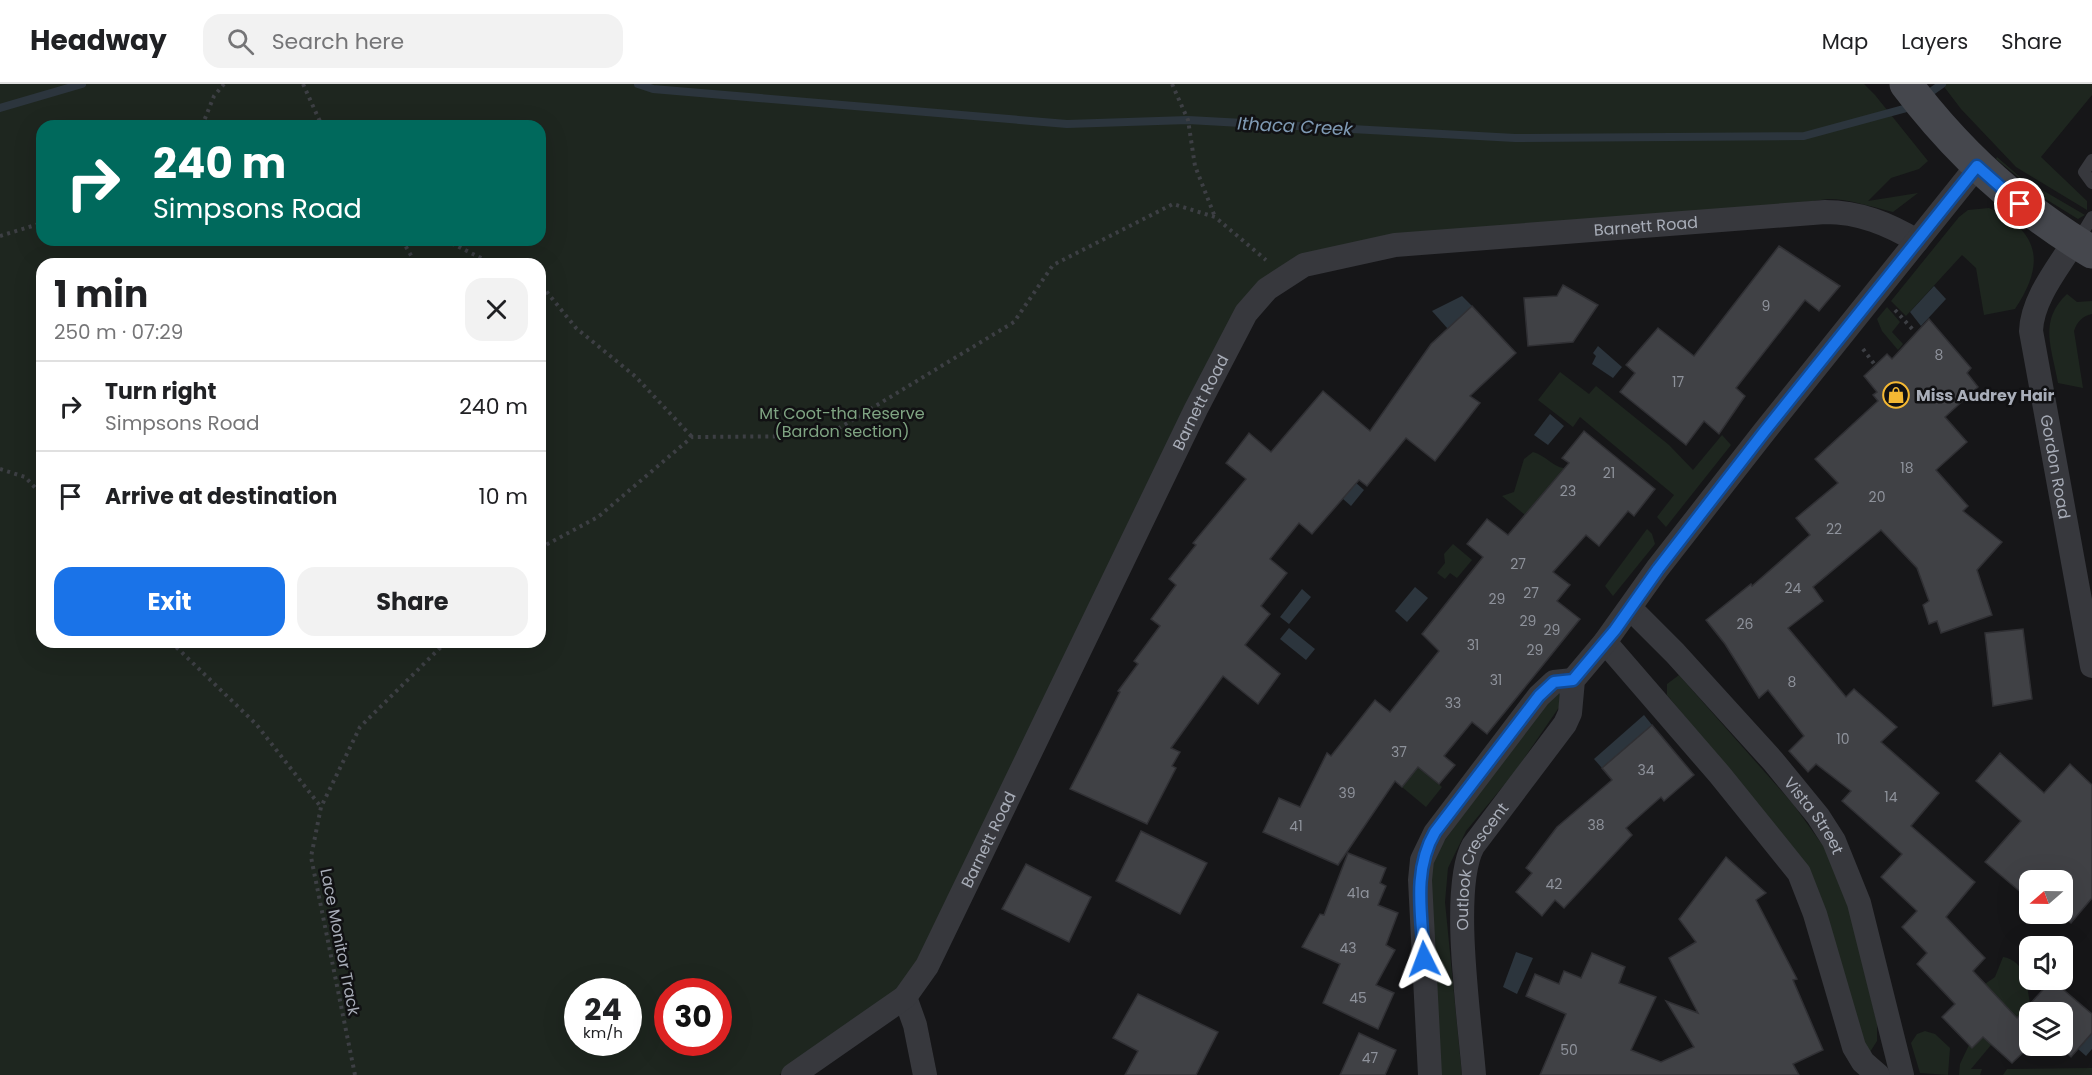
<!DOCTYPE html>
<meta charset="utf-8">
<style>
:root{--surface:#fff;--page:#f2f2f2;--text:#202124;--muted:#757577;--line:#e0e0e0;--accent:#1a73e8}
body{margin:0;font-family:Poppins,sans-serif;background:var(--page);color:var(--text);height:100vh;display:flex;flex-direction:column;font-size:22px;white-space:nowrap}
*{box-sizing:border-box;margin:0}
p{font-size:20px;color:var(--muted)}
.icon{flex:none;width:33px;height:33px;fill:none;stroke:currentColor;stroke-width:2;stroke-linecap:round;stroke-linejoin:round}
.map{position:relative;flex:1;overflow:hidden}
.side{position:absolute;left:36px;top:174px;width:510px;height:390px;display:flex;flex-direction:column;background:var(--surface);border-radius:18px;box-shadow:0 6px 24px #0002}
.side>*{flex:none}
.hud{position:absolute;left:36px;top:36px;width:510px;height:126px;border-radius:18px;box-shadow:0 6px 24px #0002;background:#00695c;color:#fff;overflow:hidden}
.needle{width:39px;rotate:250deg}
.controls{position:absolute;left:2019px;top:786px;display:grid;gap:12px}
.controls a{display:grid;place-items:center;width:54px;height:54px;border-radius:12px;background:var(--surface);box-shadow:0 6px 24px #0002;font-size:30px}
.speed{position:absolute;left:564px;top:894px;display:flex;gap:12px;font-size:30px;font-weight:700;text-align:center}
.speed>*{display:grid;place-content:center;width:78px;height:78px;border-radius:50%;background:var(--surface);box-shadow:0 6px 24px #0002;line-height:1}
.speed small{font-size:15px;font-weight:400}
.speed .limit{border:9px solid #d22;background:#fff;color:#111}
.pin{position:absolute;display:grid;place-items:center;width:51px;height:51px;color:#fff;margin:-26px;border:3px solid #fff;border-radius:50%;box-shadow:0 2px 6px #0007}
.me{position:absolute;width:66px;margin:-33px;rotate:357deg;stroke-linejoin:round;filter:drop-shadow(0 0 4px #0008)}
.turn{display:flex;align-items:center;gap:21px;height:126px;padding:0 18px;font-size:27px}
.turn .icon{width:78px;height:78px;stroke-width:2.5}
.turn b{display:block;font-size:42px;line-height:51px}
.round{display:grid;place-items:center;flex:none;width:63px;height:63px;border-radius:18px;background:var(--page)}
.overview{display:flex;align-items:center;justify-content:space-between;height:102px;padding:0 18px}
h1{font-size:36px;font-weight:700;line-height:45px}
.button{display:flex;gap:12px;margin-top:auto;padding:12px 18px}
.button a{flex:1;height:69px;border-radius:18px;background:var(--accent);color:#fff;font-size:24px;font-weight:700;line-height:69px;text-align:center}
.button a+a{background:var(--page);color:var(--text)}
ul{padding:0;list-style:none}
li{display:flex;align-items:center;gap:18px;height:90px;padding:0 18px;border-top:2px solid var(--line)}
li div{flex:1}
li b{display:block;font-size:22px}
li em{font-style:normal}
header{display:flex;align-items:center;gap:36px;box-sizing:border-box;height:84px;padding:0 30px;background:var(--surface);border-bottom:2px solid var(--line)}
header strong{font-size:28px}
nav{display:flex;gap:33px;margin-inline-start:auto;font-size:21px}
.search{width:420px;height:54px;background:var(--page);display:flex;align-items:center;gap:15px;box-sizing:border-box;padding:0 21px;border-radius:18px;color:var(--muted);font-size:22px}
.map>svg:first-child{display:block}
.green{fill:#1e261f;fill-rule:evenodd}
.water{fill:#2c353d}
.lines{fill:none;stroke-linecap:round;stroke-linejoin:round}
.stream{stroke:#2c353d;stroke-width:8}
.building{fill:#404145;stroke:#303034;stroke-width:1.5}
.path{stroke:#3d3f44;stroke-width:4;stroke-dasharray:3 4.5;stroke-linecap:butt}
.service{stroke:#37383d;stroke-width:12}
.minor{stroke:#37383d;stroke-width:24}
.secondary{stroke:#45474d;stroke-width:33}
.route-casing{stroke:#114b97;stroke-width:15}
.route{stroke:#1a73e8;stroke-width:10}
.labels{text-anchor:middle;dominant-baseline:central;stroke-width:5;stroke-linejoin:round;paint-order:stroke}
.number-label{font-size:14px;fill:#8e929b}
.street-label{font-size:16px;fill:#a8adb8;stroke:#111113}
.poi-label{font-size:16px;font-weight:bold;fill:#a8adb8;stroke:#111113;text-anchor:start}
.park-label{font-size:16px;fill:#7fa482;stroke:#111113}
.water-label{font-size:18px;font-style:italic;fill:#7f9ab4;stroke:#111113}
</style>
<header>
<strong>Headway</strong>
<div class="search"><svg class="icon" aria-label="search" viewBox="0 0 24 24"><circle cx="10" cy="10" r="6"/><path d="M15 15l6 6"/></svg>Search here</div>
<nav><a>Map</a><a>Layers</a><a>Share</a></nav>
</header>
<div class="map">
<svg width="2092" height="991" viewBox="0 0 2092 991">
<rect width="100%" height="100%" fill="#161618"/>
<g class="green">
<path d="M0,0H1864L1875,11L1928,77L1919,85L1891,94L1868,117L1918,109L1893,128C1872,123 1849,115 1828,115L1280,187L918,881L888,915L779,991H0ZM42,42H540V156H42ZM42,180H540V558H42ZM578,908H628V958H578ZM668,908H718V958H668Z"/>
<polygon points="1942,0 2092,0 2092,11 2041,73 2087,117 2087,126 2016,83 1961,25"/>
<polygon points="1997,73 2020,93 2085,131 2078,135 2044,114 1996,75"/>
<path d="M1989,124C2041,148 2045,180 2015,225L1984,231L1976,184L1962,171L1906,232L1891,217L1959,133L1968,126Z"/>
<path d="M2067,210L2077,218L2092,217V230C2082,232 2077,238 2074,247L2083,304L2058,299C2052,264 2038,237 2067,210Z"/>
<polygon points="1887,223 1900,238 1892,248 1903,260 1898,266 1882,247 1877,235"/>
<polygon points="1560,288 1589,310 1596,302 1669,361 1693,386 1722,351 1731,361 1666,443 1657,433 1674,411 1580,333 1573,343 1538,316"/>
<path d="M1533,368C1545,371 1553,383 1564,384L1525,431L1502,412L1514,408L1524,375Z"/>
<polygon points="1647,445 1652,450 1655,460 1613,512 1605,502"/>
<polygon points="1453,460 1472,476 1457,494 1450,489 1445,495 1437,489 1445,479 1444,470"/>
<polygon points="1679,591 1793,720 1829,770 1846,811 1877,939 1877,957 1870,968 1862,957 1794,767 1667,611 1667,600"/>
<polygon points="1561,603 1564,616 1514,689 1466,747 1448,784 1445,818 1462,991 1440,991 1430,788 1437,767 1547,615"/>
<polygon points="1418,683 1442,703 1426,723 1402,703"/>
<path d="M2003,873C2025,876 2027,902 2030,919L2015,936L2011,933L1989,959L1991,961L1971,985H1982L1980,991H1959L1960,980L1969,961L1972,964L2010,926L1985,900L1995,893Z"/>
<polygon points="1925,947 1935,950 1950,964 1948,991 1920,989 1911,959 1917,950"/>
<polygon points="2092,984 2092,991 2003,991 2007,985"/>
</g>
<g class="water">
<polygon points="1934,202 1946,215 1921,242 1910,228"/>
<polygon points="1462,212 1472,222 1448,245 1432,227"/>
<polygon points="1598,262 1622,283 1613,294 1592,280 1596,272 1593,269"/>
<polygon points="1550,330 1564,342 1548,361 1534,351"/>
<polygon points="1337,382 1364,406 1351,422 1324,398"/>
<polygon points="1415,503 1428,514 1407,538 1395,527"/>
<polygon points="1302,505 1311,513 1289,540 1280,533"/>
<polygon points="1289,544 1315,565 1306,576 1280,555"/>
<polygon points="1644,631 1652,641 1602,684 1594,675"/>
<polygon points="1516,868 1533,874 1517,910 1503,903"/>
<polygon points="2092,949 2092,965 2086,972 2078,965"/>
</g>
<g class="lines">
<g class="stream">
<polyline points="638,0 653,5 1067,40 1188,36 1515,54 1804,52 1907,24 1914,19"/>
<polyline points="1925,12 1942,0"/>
<polyline points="0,24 82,0"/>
</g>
</g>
<g class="building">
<polygon points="1779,162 1840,202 1819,227 1805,216 1736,304 1745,312 1719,350 1704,337 1686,361 1620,308 1635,289 1626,281 1658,244 1694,272"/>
<polygon points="1563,201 1598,221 1573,258 1528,262 1524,214 1557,212"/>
<polygon points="1472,222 1516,269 1470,312 1480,319 1435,377 1406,354 1367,402 1359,396 1312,450 1299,439 1270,475 1287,489 1261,522 1270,530 1245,561 1280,590 1258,620 1223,592 1171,664 1180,668 1172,682 1176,684 1147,740 1070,705 1120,608 1118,607 1138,580 1134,577 1160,542 1151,535 1176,501 1169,495 1196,461 1193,459 1246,395 1226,379 1249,349 1271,368 1323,307 1370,347 1431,260"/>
<polygon points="1929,235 1971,284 1967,289 1978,303 1945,333 1967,358 1936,386 1968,422 1963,427 2002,458 1977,486 1992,531 1941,549 1937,537 1929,540 1923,521 1929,517 1917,484 1881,446 1813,503 1823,517 1788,544 1846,613 1854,605 1897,643 1881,658 1939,709 1911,742 1975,798 1946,833 1985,874 1973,887 2017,934 2052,896 2092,930 2092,949 2071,973 2061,963 2058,966 2053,962 2062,962 2062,928 2030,928 2030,962 2039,962 2034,967 2029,963 2012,979 1983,953 1972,964 1942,933 1955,920 1917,880 1927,869 1902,843 1917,827 1881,793 1902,770 1842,717 1851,707 1816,680 1808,688 1789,667 1804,652 1768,606 1759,614 1725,560 1706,536 1751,500 1752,502 1810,451 1796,434 1838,399 1815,375 1878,317 1873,311 1877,308 1864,292 1887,270 1892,275"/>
<polygon points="1584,347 1655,405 1634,432 1628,427 1599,462 1586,451 1553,488 1570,501 1557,517 1580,535 1543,581 1487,650 1472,638 1444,672 1455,681 1439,700 1418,683 1402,703 1395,697 1338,781 1263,748 1279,714 1300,723 1327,669 1331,672 1375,616 1390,628 1439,567 1422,550 1483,473 1467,460 1487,435 1508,451 1569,379 1562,374"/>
<polygon points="2023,545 2032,615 1993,622 1985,549"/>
<polygon points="1652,641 1694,691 1664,717 1661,713 1626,744 1632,751 1564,824 1555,816 1542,832 1516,808 1532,789 1526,784 1557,743 1612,696 1602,684"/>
<polygon points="2000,669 2044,709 2070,680 2092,701 2092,814 2071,839 2061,830 2062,796 2030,796 2030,816 1985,778 2021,737 1976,697"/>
<polygon points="1141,747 1207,779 1180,830 1116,797"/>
<polygon points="1348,769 1386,784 1380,799 1386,802 1378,821 1398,829 1386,861 1395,866 1376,901 1394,909 1378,945 1323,919 1340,880 1302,863 1320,830 1324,831"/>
<polygon points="1726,773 1766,809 1756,816 1797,895 1793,896 1823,966 1793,980 1799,991 1540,991 1566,930 1526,912 1535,890 1559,900 1564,887 1581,894 1592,869 1625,883 1619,899 1656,913 1631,966 1661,978 1694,963 1666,917 1698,929 1669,874 1696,858 1679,835"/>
<polygon points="1026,780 1091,813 1069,858 1002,825"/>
<polygon points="1138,910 1218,948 1196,991 1125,991 1138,967 1113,954"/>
<polygon points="1359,949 1396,966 1385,991 1340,991"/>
</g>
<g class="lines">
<g class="path">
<polyline points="303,0 322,42"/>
<polyline points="1172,0 1188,36 1195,82 1215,133"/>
<polyline points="202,42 214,12 224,0"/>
<polyline points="0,152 42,139"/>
<polyline points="402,156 416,180"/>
<polyline points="445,156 493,180"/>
<polyline points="540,204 546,207 576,244 636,293 692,353"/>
<polyline points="1895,226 1915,248"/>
<polyline points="1863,265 1875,281"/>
<polyline points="0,385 25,393 42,411"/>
<polyline points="540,464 598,433 692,353 826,352 1014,238 1053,181 1173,120 1215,133 1266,176"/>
<polyline points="171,558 256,640 321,723"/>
<polyline points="355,991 311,773 321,723 360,643 446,558"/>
</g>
<g class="service">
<polyline points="2092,76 2084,88 2092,99"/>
<polyline points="2077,158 2092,133"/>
</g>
<g class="minor">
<path id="s1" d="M2074,158C2058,184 2032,215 2031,247L2092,582"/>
<path id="s2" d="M1630,524L1675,569L1773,677L1818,732L1834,757L1859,819L1902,991"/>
<polyline points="1605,558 1720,691 1799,789 1815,830 1854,963 1863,978 1878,991"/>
<polyline points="905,913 915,941 925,991"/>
<path id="s3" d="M793,991L905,913L927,882L1196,325L1246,229L1267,205L1304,181L1395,161L1825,128C1860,128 1888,140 1917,157"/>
<polyline points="1430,991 1420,796 1422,776 1435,749 1539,612 1554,598 1573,596"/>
<path id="s4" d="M1474,991C1470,937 1450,805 1473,762L1565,640L1570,629L1573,596L1605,558L1657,485L1764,348L1977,82"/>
</g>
<path class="secondary" d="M1906,0C1958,69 2018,124 2092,168"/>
</g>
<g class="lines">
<g class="route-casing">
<path id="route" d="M1424,875C1422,832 1412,787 1435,748L1539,612L1554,598L1573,596L1615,546L1658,485L1764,348L1977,82L2020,120"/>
</g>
<use href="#route" class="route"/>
</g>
<defs>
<g id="shop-ring" transform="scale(1.35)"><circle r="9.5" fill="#111113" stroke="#f4b833" stroke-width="1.5"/><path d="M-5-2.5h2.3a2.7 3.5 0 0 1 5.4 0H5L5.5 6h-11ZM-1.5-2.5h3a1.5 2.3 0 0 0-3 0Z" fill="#f4b833"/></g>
</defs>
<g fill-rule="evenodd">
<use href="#shop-ring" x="1896" y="311"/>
</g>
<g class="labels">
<g class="number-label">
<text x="1766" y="222">9</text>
<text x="1939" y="271">8</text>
<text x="1678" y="298">17</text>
<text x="1907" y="384">18</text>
<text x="1609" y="389">21</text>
<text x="1568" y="407">23</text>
<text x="1877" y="413">20</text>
<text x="1834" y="445">22</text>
<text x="1518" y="480">27</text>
<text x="1793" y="504">24</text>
<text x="1531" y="509">27</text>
<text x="1497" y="515">29</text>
<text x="1528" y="537">29</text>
<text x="1745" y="540">26</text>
<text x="1552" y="546">29</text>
<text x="1473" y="561">31</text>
<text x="1535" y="566">29</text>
<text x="1496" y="596">31</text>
<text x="1792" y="598">8</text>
<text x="1453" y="619">33</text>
<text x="1843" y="655">10</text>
<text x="1399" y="668">37</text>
<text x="1646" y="686">34</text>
<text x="1347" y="709">39</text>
<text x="1891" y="713">14</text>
<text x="1596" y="741">38</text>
<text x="1296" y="742">41</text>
<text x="1554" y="800">42</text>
<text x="1358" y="809">41a</text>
<text x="1348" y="864">43</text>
<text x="1358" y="914">45</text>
<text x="1569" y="966">50</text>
<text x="1370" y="974">47</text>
</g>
<g class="street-label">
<text stroke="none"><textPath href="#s3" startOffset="1322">Barnett Road</textPath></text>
<text stroke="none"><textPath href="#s3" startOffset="801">Barnett Road</textPath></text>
<text stroke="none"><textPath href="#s1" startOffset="238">Gordon Road</textPath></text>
<text stroke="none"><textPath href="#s2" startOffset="278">Vista Street</textPath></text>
<text stroke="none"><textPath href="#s3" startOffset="315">Barnett Road</textPath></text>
<text stroke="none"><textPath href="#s4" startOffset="214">Outlook Crescent</textPath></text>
<text transform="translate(340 858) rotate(79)">Lace Monitor Track</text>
</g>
<g class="poi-label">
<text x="1916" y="311">Miss Audrey Hair</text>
</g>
<g class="park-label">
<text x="842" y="329">Mt Coot-tha Reserve<tspan x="842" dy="18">(Bardon section)</tspan></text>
</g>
<g class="water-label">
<text transform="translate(1295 42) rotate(3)">Ithaca Creek</text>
</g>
</g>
</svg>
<div class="controls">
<a><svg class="needle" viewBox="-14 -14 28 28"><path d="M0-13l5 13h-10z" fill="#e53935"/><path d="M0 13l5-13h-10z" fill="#757577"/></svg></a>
<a><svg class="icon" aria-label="sound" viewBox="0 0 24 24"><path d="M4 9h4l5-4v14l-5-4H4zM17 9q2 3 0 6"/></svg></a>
<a><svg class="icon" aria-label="layers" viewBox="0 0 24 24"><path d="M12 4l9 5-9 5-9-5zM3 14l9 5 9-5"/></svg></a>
</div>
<div class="speed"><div>24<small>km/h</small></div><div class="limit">30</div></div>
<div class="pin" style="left:2020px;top:120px;background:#d93025"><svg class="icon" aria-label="arrive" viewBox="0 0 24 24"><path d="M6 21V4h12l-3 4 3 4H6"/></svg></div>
<svg class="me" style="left:1424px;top:875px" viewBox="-20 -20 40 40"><path d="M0-17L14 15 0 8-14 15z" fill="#1a73e8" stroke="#fff" stroke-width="4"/></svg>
<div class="hud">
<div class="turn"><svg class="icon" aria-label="right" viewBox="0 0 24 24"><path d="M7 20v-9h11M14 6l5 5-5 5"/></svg><div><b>240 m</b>Simpsons Road</div></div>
</div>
<section class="side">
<div class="overview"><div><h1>1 min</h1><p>250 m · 07:29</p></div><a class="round"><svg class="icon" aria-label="close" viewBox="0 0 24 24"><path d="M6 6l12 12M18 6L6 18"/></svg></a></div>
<ul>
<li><svg class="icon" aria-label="right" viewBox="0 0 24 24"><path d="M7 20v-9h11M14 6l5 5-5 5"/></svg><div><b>Turn right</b><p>Simpsons Road</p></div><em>240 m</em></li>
<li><svg class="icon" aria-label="arrive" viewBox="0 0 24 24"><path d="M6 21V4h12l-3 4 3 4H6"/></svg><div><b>Arrive at destination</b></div><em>10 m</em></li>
</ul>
<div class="button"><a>Exit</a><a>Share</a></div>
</section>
</div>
